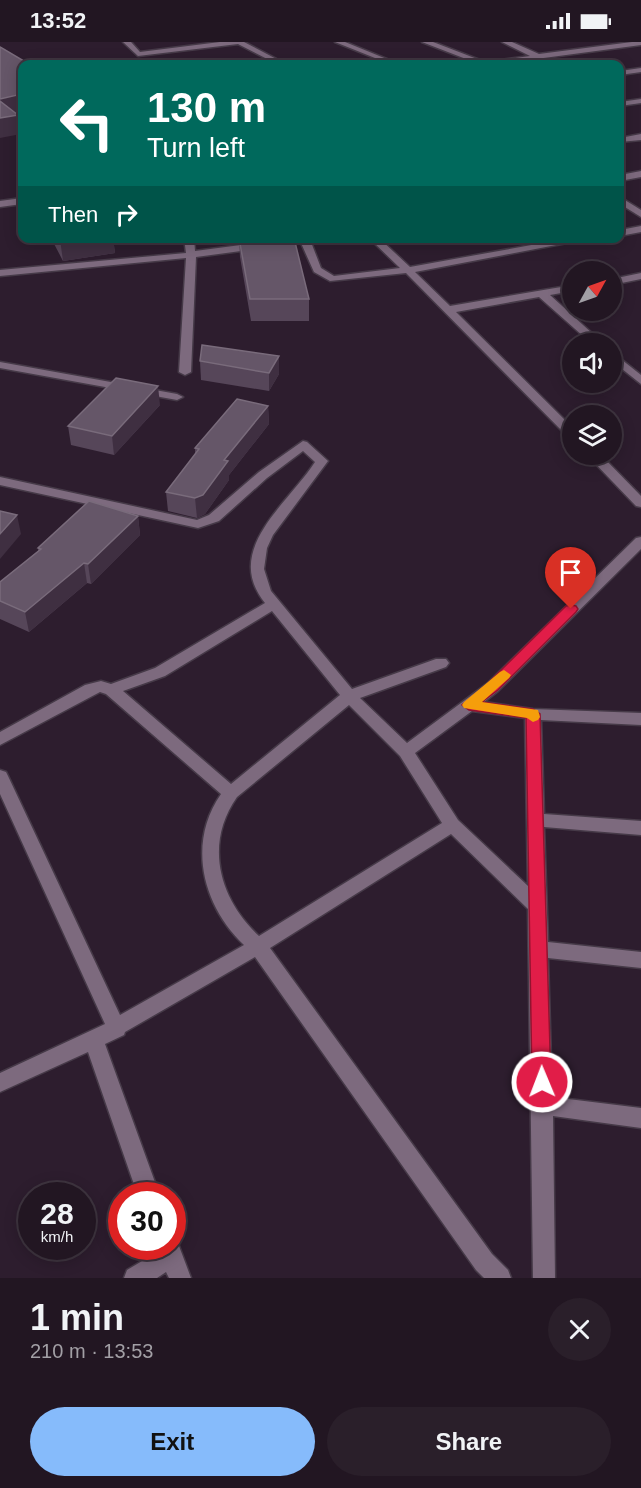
<!DOCTYPE html>
<meta charset="utf-8">
<style>
:root{--surface:#221622;--page:#2a1f2a;--text:#f1f3f6;--muted:#a29fa5;--line:#3f3540;--accent:#86bbfb}
body{margin:0;font-family:Arial,sans-serif;background:var(--page);color:var(--text);height:100vh;display:flex;flex-direction:column;font-size:22px;white-space:nowrap}
*{box-sizing:border-box;margin:0}
p{font-size:20px;color:var(--muted)}
.icon{flex:none;width:33px;height:33px;fill:none;stroke:currentColor;stroke-width:2;stroke-linecap:round;stroke-linejoin:round}
.map{position:relative;height:1236px;overflow:hidden}
.drawer{display:flex;flex-direction:column;background:var(--surface);flex:1}
.drawer>*{flex:none}
.top-card{position:absolute;left:18px;top:18px;width:606px;height:183px;border-radius:12px;box-shadow:0 3px 15px #0003,0 0 0 2px var(--line);background:#00695c;color:#fff;overflow:hidden}
.needle{width:39px;rotate:50deg}
.controls{position:absolute;left:562px;top:219px;display:grid;gap:12px}
.controls a{display:grid;place-items:center;width:60px;height:60px;border-radius:50%;background:var(--surface);box-shadow:0 3px 15px #0003,0 0 0 2px var(--line);font-size:30px}
.speed{position:absolute;left:18px;top:1140px;display:flex;gap:12px;font-size:30px;font-weight:700;text-align:center}
.speed>*{display:grid;place-content:center;width:78px;height:78px;border-radius:50%;background:var(--surface);box-shadow:0 3px 15px #0003,0 0 0 2px var(--line);line-height:1}
.speed small{font-size:15px;font-weight:400}
.speed .limit{border:9px solid #d22;background:#fff;color:#111}
.pin{position:absolute;display:grid;place-items:center;width:51px;height:51px;color:#fff;margin:-62px -26px;border-radius:50% 50% 50% 0;rotate:-45deg;box-shadow:0 0 6px #0007}
.pin .icon{rotate:45deg}
.me{position:absolute;width:66px;margin:-33px;rotate:359deg;stroke-linejoin:round;filter:drop-shadow(0 0 4px #0008)}
.turn{display:flex;align-items:center;gap:21px;height:126px;padding:0 30px;font-size:27px}
.turn .icon{width:78px;height:78px;stroke-width:2.5}
.turn b{display:block;font-size:42px;line-height:51px}
.then{display:flex;align-items:center;height:57px;padding:0 30px;background:#0003;gap:12px;font-size:22px}
.round{display:grid;place-items:center;flex:none;width:63px;height:63px;border-radius:32px;background:var(--page)}
.head{display:flex;align-items:center;justify-content:space-between;height:102px;padding:0 30px}
h1{font-size:36px;font-weight:800;line-height:45px}
.cta{display:flex;gap:12px;margin-top:auto;padding:12px 30px}
.cta a{flex:1;height:69px;border-radius:36px;background:var(--accent);color:#111;font-size:24px;font-weight:800;line-height:69px;text-align:center}
.cta a+a{background:var(--page);color:var(--text)}
.status{display:flex;justify-content:space-between;align-items:center;height:42px;padding:0 30px;background:var(--surface);direction:ltr}
.status svg{height:16px;fill:currentColor}
.map>svg:first-child{display:block}
.lines{fill:none;stroke-linecap:round;stroke-linejoin:round}
.minor-casing{stroke:#463a48;stroke-width:3}
.minor{fill:#7d6a7e;fill-rule:evenodd}
.wall{fill:#564659}
.shaded-wall{fill:#3f2f41}
.building{fill:#655668;stroke:#796b7b;stroke-width:1.5}
.route{fill:#e11d48;stroke:#92132f;stroke-width:1.5}
.slow{fill:#f59e0b}
</style>
<div class="status"><b>13:52</b><svg viewBox="0 0 49 12"><path d="M0 12V9h3v3zM5 12V6h3v6zM10 12V3h3v9zM15 12V0h3v12zM26 1h20v11H26zM47 4h2v5h-2z"/></svg></div>
<div class="map">
<svg width="641" height="1236" viewBox="0 0 641 1236">
<rect width="100%" height="100%" fill="#2d1d2e"/>
<g class="lines">
<g class="minor-casing">
<g id="minor">
<polygon points="123,0 131,0 140,10 220,0 244,0 286,22 277,22 238,2 138,14"/>
<polygon points="335,0 345,0 399,22 390,22"/>
<polygon points="422,0 433,0 485,20 530,14 502,0 512,0 539,12 632,0 641,0 641,3 498,22 479,22"/>
<polygon points="641,26 641,30 620,33 620,29"/>
<polygon points="641,57 641,61 620,64 620,60"/>
<polygon points="641,92 641,98 620,100 620,96"/>
<polygon points="641,129 641,135 620,139 620,133"/>
<polygon points="620,155 641,168 641,175 620,162"/>
<polygon points="22,156 22,162 0,165 0,159"/>
<polygon points="641,184 641,190 620,194 620,188"/>
<polygon points="184,196 194,196 195,209 294,196 324,196 311,200 321,226 334,234 400,226 369,196 379,196 410,225 570,196 593,196 415,230 450,264 573,243 573,249 550,253 604,302 592,302 539,255 456,270 573,386 573,397 569,396 406,231 330,239 314,230 301,201 196,215 191,330 185,333 179,330 186,216 0,234 0,228 186,211"/>
<polygon points="641,231 641,237 612,243 612,237"/>
<polygon points="612,310 641,333 641,342 612,319"/>
<polygon points="0,320 177,352 183,355 177,358 0,326"/>
<path d="M303,399L307,400L328,419L273,493L267,506L264,527L271,549L352,647L436,617H446L449,621L446,625L360,656L407,701L488,641L636,496L641,495V507L498,649L484,660L533,667L641,671V683L541,678L544,772L641,779V793L544,785L548,900L641,910V926L548,916L552,1055L641,1066V1086L553,1074L555,1236H533L528,867L451,792L270,906L492,1212L508,1228L511,1236H484L476,1228L255,915L125,990L124,993L105,1002L160,1154H138L88,1010L0,1050V1031L105,982L0,752V728L6,730L8,734L120,973L244,903C202,863 187,801 221,752L106,652L100,650L0,703V690L85,643L101,639L111,642L155,626L265,561C222,508 288,462 315,420L303,409L267,436L219,479L198,486L0,443V435L197,478L209,473L259,430ZM272,569L340,653L231,742L123,649L165,634ZM349,663L400,714L442,781L259,894C219,857 204,802 237,755ZM472,669L525,676L528,844L458,778L415,711Z"/>
<polygon points="586,412 600,412 641,454 641,465 636,464"/>
<polygon points="172,1195 176,1196 191,1236 169,1236 166,1230 157,1236 124,1236 127,1228 159,1209 157,1204 172,1204"/>
</g>
</g>
<use href="#minor" class="minor"/>
</g>
<g class="wall">
<polygon points="51,196 113,196 115,211 63,219"/>
<polygon points="239,196 309,257 309,279 251,279 240,215"/>
<polygon points="279,314 279,332 269,349 201,338 200,319"/>
<polygon points="160,363 114,413 71,403 68,384"/>
<polygon points="268,364 269,382 229,433 229,438 205,472 197,476 168,469 166,450 195,412 195,406"/>
<polygon points="138,474 140,493 91,542 87,541 29,590 0,577 0,540 38,509 38,506"/>
</g>
<g class="shaded-wall">
<polygon points="22,52 22,72 18,73 21,92 0,96 0,57"/>
<polygon points="65,196 113,196 115,211 63,219 60,197"/>
<polygon points="279,314 279,332 269,349 269,331"/>
<polygon points="158,344 160,363 114,413 112,394"/>
<polygon points="268,364 269,382 229,433 229,438 205,472 197,476 195,456 224,418"/>
<polygon points="17,473 21,492 0,517 0,492"/>
<polygon points="138,474 140,493 91,542 88,522"/>
<polygon points="84,521 87,541 29,590 25,570"/>
</g>
<g class="building">
<polygon points="0,5 29,22 22,22 22,52 0,57"/>
<polygon points="0,59 18,73 0,76"/>
<polygon points="239,196 294,196 309,257 250,257"/>
<polygon points="202,303 279,314 269,331 200,319"/>
<polygon points="116,336 158,344 112,394 68,384"/>
<polygon points="237,357 268,364 224,418 228,419 203,453 195,456 166,450 199,407 195,406"/>
<polygon points="89,459 138,474 88,522 84,521 25,570 0,559 0,540 41,507 38,506"/>
<polygon points="0,469 17,473 0,492"/>
</g>
<polygon class="route" points="571,563 576,564 578,567 576,570 498,648 482,660 533,667 540,672 551,1040 548,1046 542,1049 535,1046 532,1040 526,676 469,668 462,663 488,641 566,564"/>
<polygon class="slow" points="504,628 511,633 509,636 482,660 538,668 540,675 538,678 533,680 527,676 464,666 462,663 464,660 500,630"/>
</svg>
<div class="controls">
<a><svg class="needle" viewBox="-14 -14 28 28"><path d="M0-13l5 13h-10z" fill="#e53935"/><path d="M0 13l5-13h-10z" fill="#a29fa5"/></svg></a>
<a><svg class="icon" aria-label="sound" viewBox="0 0 24 24"><path d="M4 9h4l5-4v14l-5-4H4zM17 9q2 3 0 6"/></svg></a>
<a><svg class="icon" aria-label="layers" viewBox="0 0 24 24"><path d="M12 4l9 5-9 5-9-5zM3 14l9 5 9-5"/></svg></a>
</div>
<div class="speed"><div>28<small>km/h</small></div><div class="limit">30</div></div>
<div class="pin" style="left:571px;top:567px;background:#d93025"><svg class="icon" aria-label="arrive" viewBox="0 0 24 24"><path d="M6 21V4h12l-3 4 3 4H6"/></svg></div>
<svg class="me" style="left:542px;top:1040px" viewBox="-20 -20 40 40"><circle r="17" fill="#e11d48" stroke="#fff" stroke-width="3"/><path d="M0-11L8 9 0 5-8 9z" fill="#fff"/></svg>
<div class="top-card">
<div class="turn"><svg class="icon" aria-label="left" viewBox="0 0 24 24"><path d="M17 20v-9H6M10 6l-5 5 5 5"/></svg><div><b>130 m</b>Turn left</div></div>
<div class="then">Then<svg class="icon" aria-label="right" viewBox="0 0 24 24"><path d="M7 20v-9h11M14 6l5 5-5 5"/></svg></div>
</div>
</div>
<section class="drawer">
<div class="head"><div><h1>1 min</h1><p>210 m · 13:53</p></div><a class="round"><svg class="icon" aria-label="close" viewBox="0 0 24 24"><path d="M6 6l12 12M18 6L6 18"/></svg></a></div>
<div class="cta"><a>Exit</a><a>Share</a></div>
</section>
